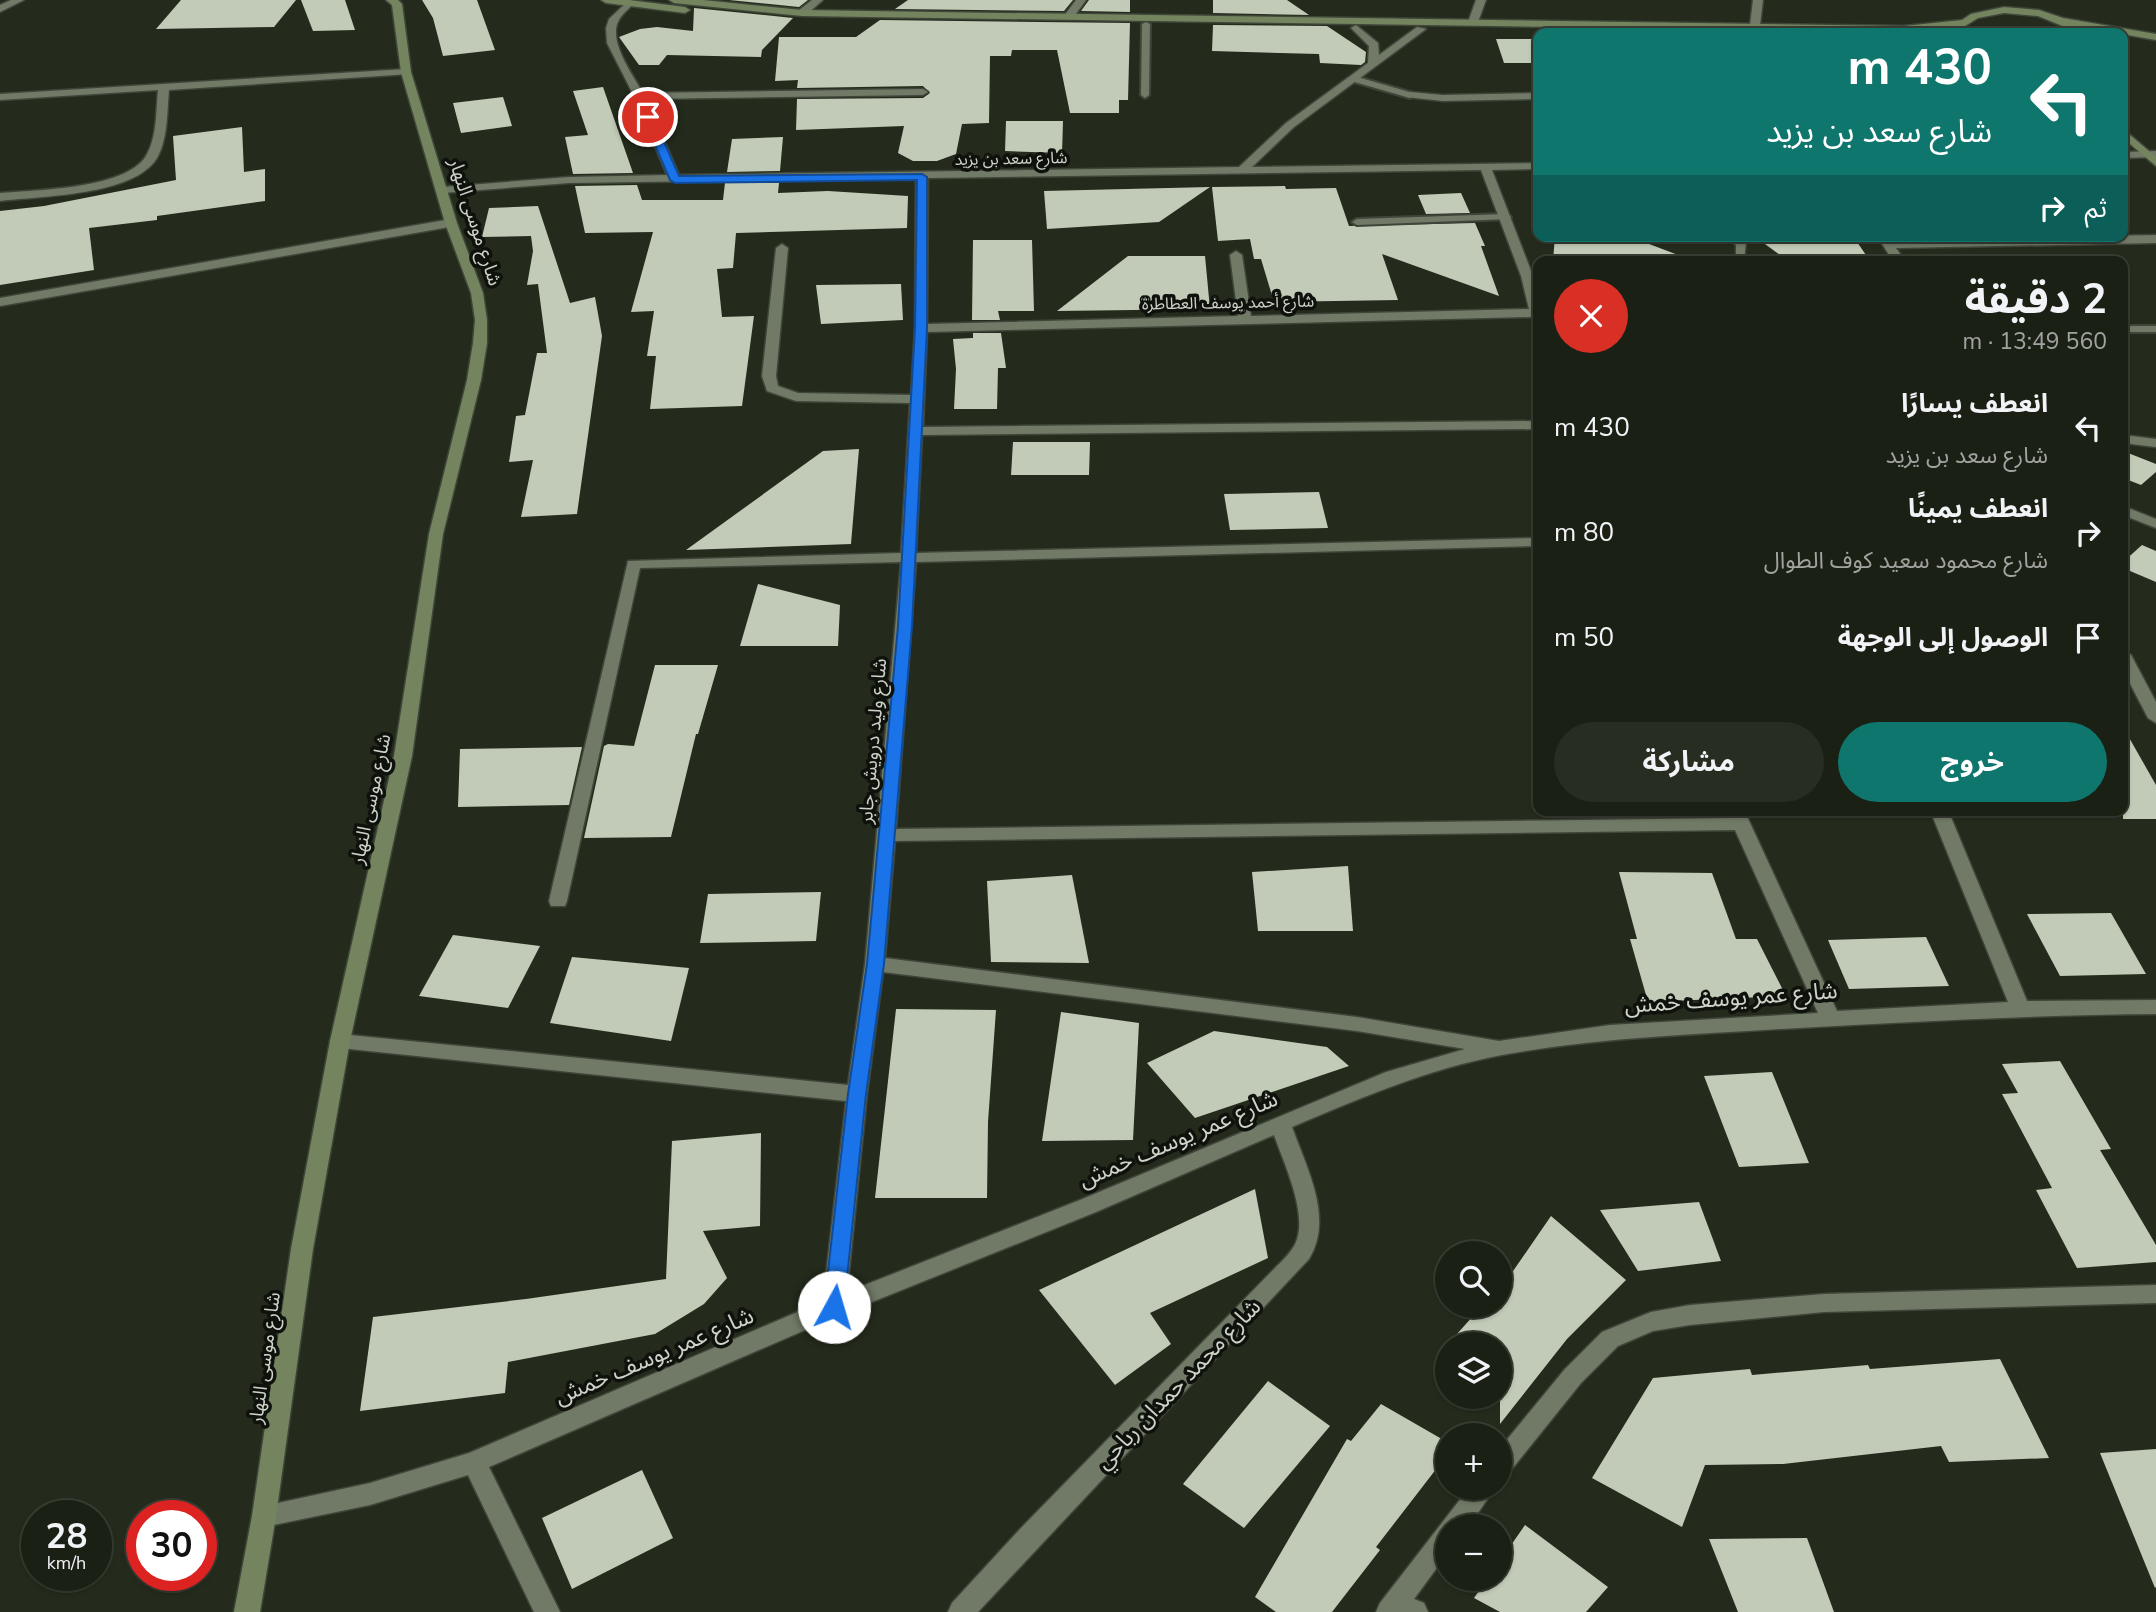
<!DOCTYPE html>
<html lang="ar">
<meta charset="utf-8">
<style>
:root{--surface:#1b2015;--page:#282d22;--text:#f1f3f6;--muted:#a0a3a0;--line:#393e34;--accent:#0f766e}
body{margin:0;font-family:"Nunito Sans","Noto Sans Arabic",sans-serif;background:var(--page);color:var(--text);direction:rtl;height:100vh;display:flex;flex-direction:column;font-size:26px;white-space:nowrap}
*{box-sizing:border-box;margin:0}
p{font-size:23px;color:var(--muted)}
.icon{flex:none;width:38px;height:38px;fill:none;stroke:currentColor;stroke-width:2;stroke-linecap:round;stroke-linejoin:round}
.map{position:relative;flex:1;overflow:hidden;direction:ltr}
.drawer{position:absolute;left:1533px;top:256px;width:595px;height:560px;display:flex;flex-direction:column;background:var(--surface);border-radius:14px;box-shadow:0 2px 5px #0004,0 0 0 2px var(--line);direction:rtl}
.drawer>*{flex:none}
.top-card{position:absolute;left:1533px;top:28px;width:595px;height:214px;border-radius:14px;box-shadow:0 2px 5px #0004,0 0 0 2px var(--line);direction:rtl;background:#0f766e;color:#fff;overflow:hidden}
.buttons{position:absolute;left:1435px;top:1241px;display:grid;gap:14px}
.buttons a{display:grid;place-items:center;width:77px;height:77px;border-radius:50%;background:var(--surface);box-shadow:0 2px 5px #0004,0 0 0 2px var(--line);font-size:35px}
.speed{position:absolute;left:21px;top:1500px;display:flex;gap:14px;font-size:35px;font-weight:700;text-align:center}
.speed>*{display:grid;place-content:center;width:91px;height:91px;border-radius:50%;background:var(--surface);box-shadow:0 2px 5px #0004,0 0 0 2px var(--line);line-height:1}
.speed small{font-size:18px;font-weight:400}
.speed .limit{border:10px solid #d22;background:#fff;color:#111}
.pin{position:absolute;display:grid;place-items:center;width:60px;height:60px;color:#fff;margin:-30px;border:4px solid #fff;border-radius:50%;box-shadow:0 2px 7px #0007}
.me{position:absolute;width:77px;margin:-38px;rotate:6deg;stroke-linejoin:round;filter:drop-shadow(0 0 5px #0008)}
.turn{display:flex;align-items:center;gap:24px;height:147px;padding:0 21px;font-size:32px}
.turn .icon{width:91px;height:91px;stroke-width:2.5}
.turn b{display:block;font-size:49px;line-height:60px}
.then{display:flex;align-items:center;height:66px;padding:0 21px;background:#0003;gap:14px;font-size:26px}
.round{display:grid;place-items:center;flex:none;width:74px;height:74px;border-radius:37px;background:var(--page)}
.headline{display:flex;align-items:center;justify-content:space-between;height:119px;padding:0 21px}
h1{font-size:42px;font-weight:700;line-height:52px}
.cta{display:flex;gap:14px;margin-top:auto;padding:14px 21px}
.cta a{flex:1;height:80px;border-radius:42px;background:var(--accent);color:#fff;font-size:28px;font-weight:700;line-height:80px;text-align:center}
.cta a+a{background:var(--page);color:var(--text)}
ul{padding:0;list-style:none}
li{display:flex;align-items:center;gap:21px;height:105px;padding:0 21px}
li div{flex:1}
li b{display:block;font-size:26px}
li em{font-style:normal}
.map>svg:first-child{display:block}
.building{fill:#c2cbb7}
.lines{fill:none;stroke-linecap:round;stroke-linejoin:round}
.lane-casing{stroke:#3f4639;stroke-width:4}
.street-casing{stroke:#3f4639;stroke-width:3}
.secondary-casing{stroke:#3f4639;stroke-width:3}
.lane{fill:#717a67;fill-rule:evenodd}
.street{fill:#717a67;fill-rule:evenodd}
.secondary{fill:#73845f;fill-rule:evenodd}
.route{fill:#1a73e8;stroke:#114b97;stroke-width:2}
.labels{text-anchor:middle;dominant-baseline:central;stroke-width:7;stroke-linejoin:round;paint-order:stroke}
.far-street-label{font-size:16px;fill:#ced3c9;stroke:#0f120c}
.street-label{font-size:19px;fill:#ced3c9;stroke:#0f120c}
.near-street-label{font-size:23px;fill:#ced3c9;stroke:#0f120c}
</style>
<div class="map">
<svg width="2156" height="1612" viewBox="0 0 2156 1612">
<rect width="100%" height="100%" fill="#242b1c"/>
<g class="building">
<polygon points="181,0 296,0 274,27 156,29"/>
<polygon points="301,0 345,0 355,30 313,31"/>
<polygon points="422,0 477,0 495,50 443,56 433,18"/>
<polygon points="729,0 808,0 799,7"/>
<polygon points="908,0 1073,0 1064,11 895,9"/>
<polygon points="1089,0 1130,0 1130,12 1081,11"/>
<polygon points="1213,0 1287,0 1309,15 1213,13"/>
<polygon points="694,8 793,18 762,50 761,57 667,55 659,65 639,65 619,37 640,29 657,27 693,31"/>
<polygon points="880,20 1130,23 1128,100 1119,100 1119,113 1070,113 1057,50 1012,50 1011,56 990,56 989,123 962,124 956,154 937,161 913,161 898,153 904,126 796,130 797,99 923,98 930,93 923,86 797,88 798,80 775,81 779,37 856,37"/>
<polygon points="1213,25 1327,26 1366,52 1365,62 1361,65 1320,63 1319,54 1212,51"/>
<polygon points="1496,39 1538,39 1538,63 1504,63"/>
<polygon points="603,87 633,173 573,174 565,137 588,135 573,91"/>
<polygon points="503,97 512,126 461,133 453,103"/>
<polygon points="1006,121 1063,121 1062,153 1005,151"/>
<polygon points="242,127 244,172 265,169 265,201 157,216 157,220 89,228 94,270 0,285 0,211 44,206 176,180 173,136"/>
<polygon points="783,137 780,171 727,172 732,139"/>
<polygon points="725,183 779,183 778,193 828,191 908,196 907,228 736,233 733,268 717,269 722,317 754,316 742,406 650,409 656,356 647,356 654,311 631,312 653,232 585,233 575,186 637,185 642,200 723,200"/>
<polygon points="1285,186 1286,189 1336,188 1349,226 1475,223 1485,246 1481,246 1499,296 1382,254 1398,300 1274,302 1261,259 1254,259 1250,239 1218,241 1212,187"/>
<polygon points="1210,187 1159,222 1047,229 1044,191"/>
<polygon points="1461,193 1470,213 1426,214 1418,195"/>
<polygon points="538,206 570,303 595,297 602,336 577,514 521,517 533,460 509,462 516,416 525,415 537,353 547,353 538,284 527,285 533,251 531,236 482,237 489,208"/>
<polygon points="1555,236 1628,236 1686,258 1686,261 1553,261"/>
<polygon points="1754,236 1853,236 1870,261 1788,261"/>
<polygon points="973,240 1032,240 1034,311 998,311 1000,320 972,320"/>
<polygon points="1128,256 1205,256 1210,309 1057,311"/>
<polygon points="901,284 903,320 821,324 816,285"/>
<polygon points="973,333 1001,333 1006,368 998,368 997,409 954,409 956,369 953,339 973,338"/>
<polygon points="1013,442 1090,442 1089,475 1011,475"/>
<polygon points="859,449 851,544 686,550 823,451"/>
<polygon points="2123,451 2156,464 2156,472 2141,485 2123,478"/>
<polygon points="1319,492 1328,528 1230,530 1224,494"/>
<polygon points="2142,545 2156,551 2156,582 2123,568 2123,562"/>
<polygon points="758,584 840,605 838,646 740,646"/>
<polygon points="655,665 718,665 698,734 696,734 671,837 584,838 604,746 608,744 634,746"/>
<polygon points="2123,727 2156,785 2156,819 2123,819"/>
<polygon points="582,747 569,805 458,807 460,749"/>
<polygon points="1348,866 1353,931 1258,931 1252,872"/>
<polygon points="1619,872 1712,873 1736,939 1757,939 1786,996 1648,1002 1630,939 1637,939"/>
<polygon points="1072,875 1089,963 991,962 987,881"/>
<polygon points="821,892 816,941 700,943 708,894"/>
<polygon points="2111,913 2146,974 2060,976 2027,914"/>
<polygon points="453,935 540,946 508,1008 419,996"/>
<polygon points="1926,937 1949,986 1849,989 1828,940"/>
<polygon points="572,957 689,968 671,1041 550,1023"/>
<polygon points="896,1009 996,1010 988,1122 987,1198 875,1198"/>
<polygon points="1061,1012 1139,1023 1133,1140 1042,1141"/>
<polygon points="1214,1031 1327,1047 1349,1066 1195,1118 1147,1063"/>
<polygon points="2060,1061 2111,1149 2100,1150 2156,1245 2156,1262 2077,1268 2036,1190 2052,1188 2002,1094 2018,1093 2002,1064"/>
<polygon points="1772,1072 1809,1163 1739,1167 1704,1076"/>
<polygon points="761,1133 760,1226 703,1231 727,1278 704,1304 655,1334 508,1362 505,1393 360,1411 373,1317 526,1299 666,1279 672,1141"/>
<polygon points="1255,1189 1268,1258 1150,1313 1171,1344 1115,1385 1039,1290"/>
<polygon points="1699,1202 1721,1261 1638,1271 1600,1210"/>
<polygon points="1551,1216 1626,1280 1567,1339 1500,1424 1500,1344 1448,1344 1482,1306 1500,1306 1500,1290"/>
<polygon points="2000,1359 2049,1458 1949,1462 1941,1446 1783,1464 1705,1465 1682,1527 1592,1478 1653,1378 1750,1369 1752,1375 1868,1365 1870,1369"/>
<polygon points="1268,1381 1330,1426 1244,1528 1183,1484"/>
<polygon points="1381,1404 1447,1442 1447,1455 1376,1547 1380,1550 1332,1612 1276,1612 1255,1597 1347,1439 1351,1441"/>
<polygon points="2156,1449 2156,1587 2155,1588 2100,1453"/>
<polygon points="642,1470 673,1538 572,1589 542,1518"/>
<polygon points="1525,1525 1608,1587 1586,1612 1500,1612 1474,1598 1488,1578 1500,1578 1500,1561"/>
<polygon points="1807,1538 1834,1612 1738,1612 1709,1539"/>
</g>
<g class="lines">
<g class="lane-casing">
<g id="lane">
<polygon points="1146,22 1150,24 1149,95 1145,98 1141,95 1142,24"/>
<polygon points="1354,76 1413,93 1414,95 1410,98 1351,81 1350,79"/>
<polygon points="1506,214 1511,217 1509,219 1357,225 1352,222 1357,219"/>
<rect x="2123" y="326" width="33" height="6"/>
</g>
</g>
<g class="street-casing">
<g id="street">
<polygon points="11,0 24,0 0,12 0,5"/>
<path d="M629,0L634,3C629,9 622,14 619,20C607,40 633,75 643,93L923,89L928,92L923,95L646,99L679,175L1239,167L1286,123L1368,63L1369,46L1351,28L1356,25L1378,43L1379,55L1417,27L1426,29L1294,127L1252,167L1538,163V169L1492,170L1533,276L1538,295V322L1531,317L927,332L923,427L1538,421V429L922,435L916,553L1538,538V546L916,562L896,829L1730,818L1726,810H1744L1837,1011L2008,1002L1930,810H1948L2027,1001L2156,1000V1014C2031,1015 1906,1022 1781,1029C1687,1035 1594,1038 1502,1055C1428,1069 1360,1098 1292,1127C1307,1169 1334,1218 1309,1259L978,1612H948L952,1603L1021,1528L1275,1268C1282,1261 1292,1252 1296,1242C1308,1214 1284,1163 1274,1135L1096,1212L842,1314L489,1467L560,1612H534L468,1475L370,1505L264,1527L255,1524L252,1516L255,1508L370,1483L469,1453L823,1301L846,1101L340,1048L333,1046L330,1041L333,1036L340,1034L848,1085L865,964L901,562L640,568L567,901L565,906H551L549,901L628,561L901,553L910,403L796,401L767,391L762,376L776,248L782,244L788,248L776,376L778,386L798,393L911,395L915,328L916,178L569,183L443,193L437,190L443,187L569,177L667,175L634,96L607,43L606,28L609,19ZM1481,170L1521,276L1529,309L1251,316L1242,255L1236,251L1230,255L1238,316L927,324L928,178ZM1735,830L1818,1013L1610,1025L1499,1041L1357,1017L885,958L895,841ZM883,972L1357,1031L1465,1049L1386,1072L1080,1200L847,1292L867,1094Z"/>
<polygon points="812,0 823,0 806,15 798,15 798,11"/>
<polygon points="1076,0 1086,0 1073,18 1065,18 1064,16"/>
<polygon points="1476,0 1486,0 1478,22 1473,25 1468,22"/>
<polygon points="1753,0 1763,0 1760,25 1755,28 1750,25"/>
<path d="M406,69L410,70V74L169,90C167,111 168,139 157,158C134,196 40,196 0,201V193C35,190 130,189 147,154C157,136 156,111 158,90L0,100V94Z"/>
<polygon points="1410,92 1443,95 1538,93 1538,99 1443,101 1406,97 1406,93"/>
<polygon points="2156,151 2156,157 2123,158 2123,152"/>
<polygon points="451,219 455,220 455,226 0,306 0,298"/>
<polygon points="2156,235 2156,243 1896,248 1905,261 1893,261 1877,236 1889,236 1892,240"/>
<polygon points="1725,236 1739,236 1746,241 1744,261 1736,261 1736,245"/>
<polygon points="2123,435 2156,439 2156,447 2123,443"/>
<polygon points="2123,506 2156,519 2156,528 2123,515"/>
<polygon points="2123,650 2131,655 2156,702 2156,723 2148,718 2123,670"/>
<polygon points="2156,1285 2156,1303 1824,1312 1690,1325 1653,1331 1618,1346 1581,1383 1508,1474 1500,1477 1500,1448 1565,1369 1602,1332 1651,1312 1690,1305 1824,1294"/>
<polygon points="1469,1488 1495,1488 1469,1526 1447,1526 1447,1554 1414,1599 1424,1603 1428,1612 1376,1612 1380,1603"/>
</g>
</g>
<g class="secondary-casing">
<g id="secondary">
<polygon points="386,0 398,0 402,4 411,72 457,223 483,293 487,320 487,343 481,380 443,534 412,756 350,1041 313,1249 276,1516 260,1612 234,1612 252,1516 291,1249 330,1041 394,756 429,534 467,380 473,343 475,320 471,293 445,223 401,72 392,5"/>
<polygon points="601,0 629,0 685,7 690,10 685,13 606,3"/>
<polygon points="669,0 703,0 802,10 1904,26 1962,20 1971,14 2004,7 2039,10 2063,18 2156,34 2156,40 2076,26 2082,33 2071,33 2065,27 2038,16 2004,13 1978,18 1965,26 1904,32 802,16 674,3"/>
<polygon points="2123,129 2156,157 2156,166 2123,138"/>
</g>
</g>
<use href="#lane" class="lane"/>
<use href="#street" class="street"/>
<use href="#secondary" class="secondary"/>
</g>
<polygon class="route" points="648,114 653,117 679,176 922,174 927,177 927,328 912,626 884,964 866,1094 844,1307 841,1313 834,1316 827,1313 824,1307 848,1094 867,964 898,626 915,328 917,180 675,183 670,180 643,117"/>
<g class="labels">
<g class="far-street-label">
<text transform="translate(1011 159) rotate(-1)">شارع سعد بن يزيد</text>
<text transform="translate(1228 303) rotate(-1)">شارع أحمد يوسف العطاطرة</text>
</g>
<g class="street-label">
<text transform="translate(475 222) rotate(72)">شارع موسى النهار</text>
<text transform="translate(873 741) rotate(-85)">شارع وليد درويش جابر</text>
<text transform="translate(371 799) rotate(-78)">شارع موسى النهار</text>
<text transform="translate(265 1358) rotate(-82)">شارع موسى النهار</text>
</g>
<g class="near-street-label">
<text transform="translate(1731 998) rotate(-4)">شارع عمر يوسف خمش</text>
<text transform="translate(1178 1139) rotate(-23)">شارع عمر يوسف خمش</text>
<text transform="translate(654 1356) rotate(-23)">شارع عمر يوسف خمش</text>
<text transform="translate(1178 1384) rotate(-46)">شارع محمد حمدان رباحي</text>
</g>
</g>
</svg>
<div class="buttons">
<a><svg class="icon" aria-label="search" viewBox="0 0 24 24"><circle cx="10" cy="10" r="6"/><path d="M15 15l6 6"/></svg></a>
<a><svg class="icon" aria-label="layers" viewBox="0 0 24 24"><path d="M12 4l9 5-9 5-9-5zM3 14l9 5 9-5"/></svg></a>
<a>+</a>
<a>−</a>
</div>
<div class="speed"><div>28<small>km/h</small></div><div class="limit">30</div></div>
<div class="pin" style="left:648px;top:117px;background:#d93025"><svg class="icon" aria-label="arrive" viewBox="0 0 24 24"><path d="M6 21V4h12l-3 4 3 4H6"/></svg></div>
<svg class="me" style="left:834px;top:1307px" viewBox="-20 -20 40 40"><circle r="19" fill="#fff"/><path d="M0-13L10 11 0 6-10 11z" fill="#1a73e8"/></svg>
<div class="top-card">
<div class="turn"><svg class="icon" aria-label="left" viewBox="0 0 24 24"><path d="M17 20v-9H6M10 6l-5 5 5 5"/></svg><div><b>430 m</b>شارع سعد بن يزيد</div></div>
<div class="then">ثم<svg class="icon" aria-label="right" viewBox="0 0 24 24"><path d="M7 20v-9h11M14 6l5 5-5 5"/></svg></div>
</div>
<section class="drawer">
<div class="headline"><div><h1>2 دقيقة</h1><p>560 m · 13:49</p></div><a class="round" style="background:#d93025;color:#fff"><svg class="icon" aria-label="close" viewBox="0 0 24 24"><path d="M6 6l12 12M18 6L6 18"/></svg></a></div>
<ul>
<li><svg class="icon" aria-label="left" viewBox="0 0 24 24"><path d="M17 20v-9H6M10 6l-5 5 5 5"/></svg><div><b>انعطف يسارًا</b><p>شارع سعد بن يزيد</p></div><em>430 m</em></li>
<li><svg class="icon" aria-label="right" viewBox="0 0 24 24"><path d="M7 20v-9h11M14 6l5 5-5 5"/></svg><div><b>انعطف يمينًا</b><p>شارع محمود سعيد كوف الطوال</p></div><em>80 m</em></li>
<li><svg class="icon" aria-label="arrive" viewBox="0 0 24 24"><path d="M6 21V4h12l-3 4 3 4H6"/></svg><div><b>الوصول إلى الوجهة</b></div><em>50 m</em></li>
</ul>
<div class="cta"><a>خروج</a><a>مشاركة</a></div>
</section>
</div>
